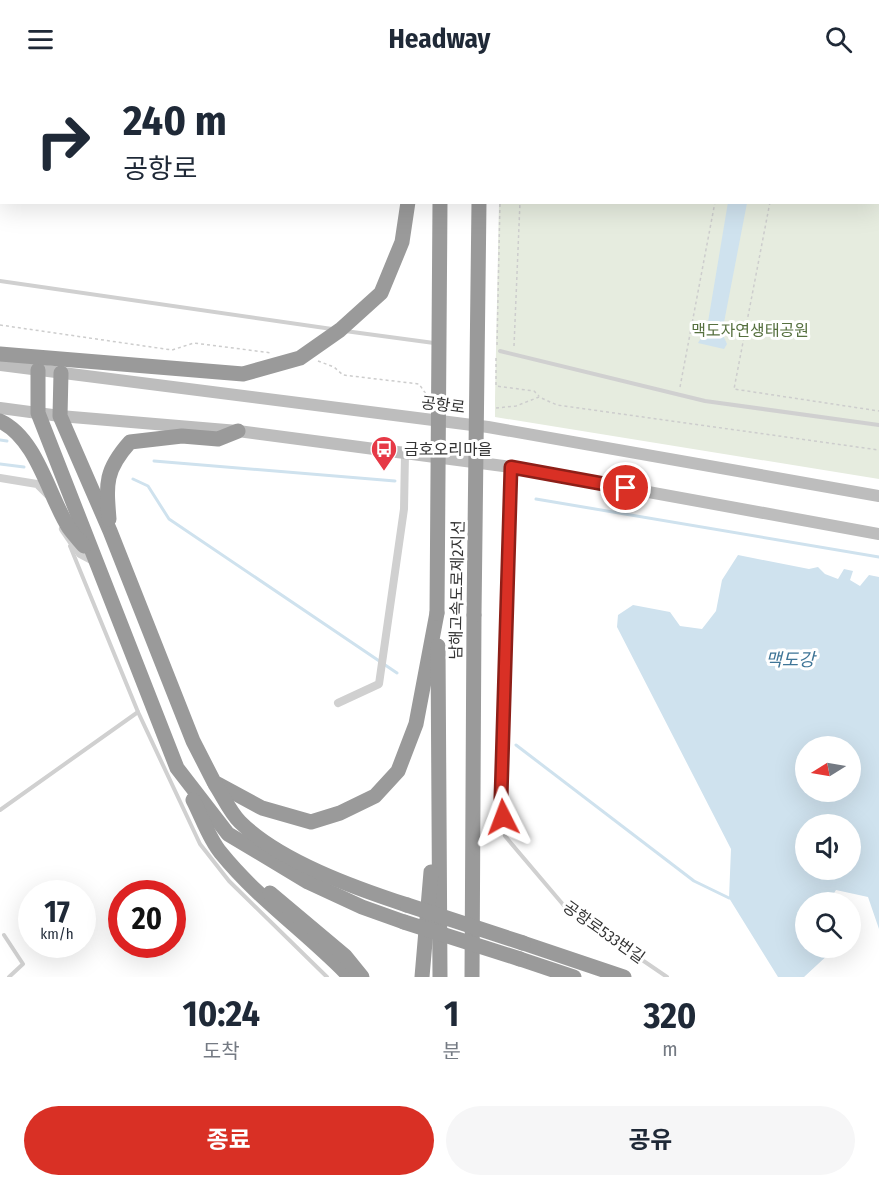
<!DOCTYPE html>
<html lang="ko">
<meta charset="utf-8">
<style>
:root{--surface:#fff;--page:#f6f6f7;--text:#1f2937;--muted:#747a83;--accent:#d93025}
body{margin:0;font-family:"Fira Sans Condensed","Noto Sans KR",sans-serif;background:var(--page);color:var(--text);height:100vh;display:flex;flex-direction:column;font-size:22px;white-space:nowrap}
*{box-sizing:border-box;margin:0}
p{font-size:20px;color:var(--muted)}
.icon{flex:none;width:33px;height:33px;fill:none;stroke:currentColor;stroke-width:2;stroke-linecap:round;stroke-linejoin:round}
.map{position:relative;height:899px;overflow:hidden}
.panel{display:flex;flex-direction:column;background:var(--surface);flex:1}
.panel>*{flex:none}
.guide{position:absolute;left:0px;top:0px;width:879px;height:126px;box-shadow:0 6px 24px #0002;background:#fff;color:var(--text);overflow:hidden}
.needle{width:39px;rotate:259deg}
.tools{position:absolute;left:795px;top:658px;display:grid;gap:12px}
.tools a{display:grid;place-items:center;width:66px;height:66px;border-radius:50%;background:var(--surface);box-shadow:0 6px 24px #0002;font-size:30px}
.speed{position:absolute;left:18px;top:802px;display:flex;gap:12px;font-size:30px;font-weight:700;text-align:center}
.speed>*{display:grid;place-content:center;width:78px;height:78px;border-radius:50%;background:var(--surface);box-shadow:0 6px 24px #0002;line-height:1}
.speed small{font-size:15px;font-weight:400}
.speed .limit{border:9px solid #d22;background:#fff;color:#111}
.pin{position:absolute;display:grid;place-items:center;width:51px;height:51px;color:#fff;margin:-26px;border:3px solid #fff;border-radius:50%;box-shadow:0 2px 6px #0007}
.me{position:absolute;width:66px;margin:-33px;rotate:357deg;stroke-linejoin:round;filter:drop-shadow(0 0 4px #0008)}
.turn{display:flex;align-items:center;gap:21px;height:126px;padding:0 24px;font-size:27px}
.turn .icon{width:78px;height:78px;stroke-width:2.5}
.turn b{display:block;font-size:42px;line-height:51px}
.eta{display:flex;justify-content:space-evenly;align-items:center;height:102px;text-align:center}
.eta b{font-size:36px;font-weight:700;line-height:42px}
.primary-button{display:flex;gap:12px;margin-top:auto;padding:12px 24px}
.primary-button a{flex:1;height:69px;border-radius:36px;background:var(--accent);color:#fff;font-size:24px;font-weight:700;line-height:69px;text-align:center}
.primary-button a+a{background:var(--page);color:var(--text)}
header{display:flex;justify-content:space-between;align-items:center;height:78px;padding:0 24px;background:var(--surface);font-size:27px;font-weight:700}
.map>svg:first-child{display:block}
.green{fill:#e6ecdf}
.water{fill:#cfe2ee;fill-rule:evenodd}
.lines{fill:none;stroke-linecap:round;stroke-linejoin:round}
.stream{stroke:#cfe2ee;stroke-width:3}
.path{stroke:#cdcdcd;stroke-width:1.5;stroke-dasharray:3 3;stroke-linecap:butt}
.lane{stroke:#d0d0d0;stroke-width:4}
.street{stroke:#d0d0d0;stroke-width:8}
.secondary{stroke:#bdbdbd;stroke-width:12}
.highway{stroke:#9a9a9a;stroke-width:15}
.highway-bridge{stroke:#9a9a9a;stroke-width:15}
.route-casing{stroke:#8d1f18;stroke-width:15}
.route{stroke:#d93025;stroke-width:10}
.labels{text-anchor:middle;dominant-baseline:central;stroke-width:6;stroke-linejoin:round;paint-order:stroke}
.park-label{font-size:16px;fill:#56703f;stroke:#fff}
.street-label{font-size:16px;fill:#333;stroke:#fff}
.poi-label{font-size:16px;fill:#333;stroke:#fff;text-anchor:start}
.water-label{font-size:18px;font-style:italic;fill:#3f7597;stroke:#fff}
</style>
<header><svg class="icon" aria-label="menu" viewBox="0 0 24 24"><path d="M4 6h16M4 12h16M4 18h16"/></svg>Headway<svg class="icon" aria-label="search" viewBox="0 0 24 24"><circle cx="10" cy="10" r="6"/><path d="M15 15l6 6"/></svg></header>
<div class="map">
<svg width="879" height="899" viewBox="0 0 879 899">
<rect width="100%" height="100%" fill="#fff"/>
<polygon class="green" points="502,0 879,0 879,401 495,339 495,321 499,125 878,124 878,2"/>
<g class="water">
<polygon points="0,0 403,0 2,2 1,17"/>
<polygon points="728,124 747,125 722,255 727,266 724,271 698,265 707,250"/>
<path d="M738,477L809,491L818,489L825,496L838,501L844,491L853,493L850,502L860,508L869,497L879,499V851L868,819L836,812L828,825H806V870H830L831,874L804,899H778L729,820L731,771L617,549L618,537L633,527L670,534L680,548L702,551L716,533L722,502ZM806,669H850V714H806ZM806,747H850V792H806Z"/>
</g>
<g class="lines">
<g class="stream">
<polyline points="0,362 7,363"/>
<polyline points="154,383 395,403"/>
<polyline points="0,386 24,389"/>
<polyline points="133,401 148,408 169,441 397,595"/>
<polyline points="536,421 879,479"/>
<polyline points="516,667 694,803 729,820"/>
</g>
<g class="path">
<polyline points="502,2 502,0"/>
<polyline points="784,2 785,0"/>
<polyline points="829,2 831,0"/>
<polyline points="878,49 879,49"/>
<polyline points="770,124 734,311 879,333"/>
<polyline points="0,247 172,272 194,265 272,275"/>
<polyline points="497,267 500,124"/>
<polyline points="514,268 520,124"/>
<polyline points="496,280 496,308 534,313 539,318"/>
<polyline points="318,283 334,289 343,297 419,306 426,316"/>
<polyline points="680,309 715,124"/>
<polyline points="496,330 516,328 539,319 557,327 879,372"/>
</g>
<g class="lane">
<polyline points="0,203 332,251"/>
<polyline points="345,253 434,265"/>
<polyline points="500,273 705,323 879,347"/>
<polyline points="511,393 501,720 505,758 566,830 667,899"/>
<polyline points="70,468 138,634 200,766 229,803 327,899"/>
<polyline points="0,732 138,634"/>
<polyline points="4,857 23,886 9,899"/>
</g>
<g class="street">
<polyline points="0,400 37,406 48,417"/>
<polyline points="63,451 80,476 95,484"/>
<polyline points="338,625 379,606 404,431 405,375"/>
</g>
<g class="secondary">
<polyline points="0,287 488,349 879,418"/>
<polyline points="0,330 60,338 238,353 511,389 879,456"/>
</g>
<g class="highway">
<polyline points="425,2 425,0"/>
<polyline points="442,2 442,0"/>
<polyline points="481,2 481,0"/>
<polyline points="38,292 38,335 177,690 228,756 308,804 362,829 404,844"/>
<polyline points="61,295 60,338 110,453 193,663 214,704 262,730 311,744 340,735 375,718 398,693 416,646 437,535"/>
<path d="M0,343C37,360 49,419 69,450C74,457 79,462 84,468"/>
<path d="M109,441C106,405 105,392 130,364L182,358L218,361L238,353"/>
<polyline points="438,568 440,899"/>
<path d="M215,706C223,718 230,734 240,744C279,783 355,810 407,827"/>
<path d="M193,722C202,739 209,761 221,775C259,822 309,856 350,899"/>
<polyline points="270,815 345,878 362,899"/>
<polyline points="523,865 624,899"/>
<polyline points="520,881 574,899"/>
<polyline points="422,899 431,794"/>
<polyline points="472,899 474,537"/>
</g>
<g class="highway-bridge">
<polyline points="0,276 243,296 300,280 340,252 381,215 402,164 408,124"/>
<polyline points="437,535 440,124"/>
<polyline points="474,537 479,124"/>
<polyline points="407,827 523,865"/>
<polyline points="404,844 520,881"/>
</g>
</g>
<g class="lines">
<g class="route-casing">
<polyline id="route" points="503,739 501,720 511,389 626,410"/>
</g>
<use href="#route" class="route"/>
</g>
<defs>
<g id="bus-pin" transform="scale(1.35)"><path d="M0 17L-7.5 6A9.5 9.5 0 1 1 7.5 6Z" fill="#e63946" stroke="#fff"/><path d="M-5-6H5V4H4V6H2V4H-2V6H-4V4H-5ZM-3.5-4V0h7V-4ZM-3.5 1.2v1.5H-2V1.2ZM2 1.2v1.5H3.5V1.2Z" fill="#fff"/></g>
</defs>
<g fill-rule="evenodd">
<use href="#bus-pin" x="384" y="371"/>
</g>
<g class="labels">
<g class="park-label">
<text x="750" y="252">맥도자연생태공원</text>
</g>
<g class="street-label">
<text transform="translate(443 327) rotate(7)">공항로</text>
<text transform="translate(457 512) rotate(-89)">남해고속도로제2지선</text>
<text transform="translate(604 854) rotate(35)">공항로533번길</text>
</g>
<g class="poi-label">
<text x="404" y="371">금호오리마을</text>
</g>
<g class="water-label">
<text x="790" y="582">맥도강</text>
</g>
</g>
</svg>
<div class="tools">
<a><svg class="needle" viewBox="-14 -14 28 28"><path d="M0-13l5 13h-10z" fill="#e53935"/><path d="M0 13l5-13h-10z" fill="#747a83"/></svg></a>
<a><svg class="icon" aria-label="sound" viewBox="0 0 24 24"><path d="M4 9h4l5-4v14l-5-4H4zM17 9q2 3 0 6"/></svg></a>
<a><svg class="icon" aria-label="search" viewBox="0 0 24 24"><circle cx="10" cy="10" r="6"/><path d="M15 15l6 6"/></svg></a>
</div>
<div class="speed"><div>17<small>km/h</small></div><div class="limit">20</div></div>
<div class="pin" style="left:626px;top:410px;background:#d93025"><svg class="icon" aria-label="arrive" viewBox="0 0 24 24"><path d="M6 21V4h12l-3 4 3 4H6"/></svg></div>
<svg class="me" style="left:503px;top:739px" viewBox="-20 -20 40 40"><path d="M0-17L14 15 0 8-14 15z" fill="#d93025" stroke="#fff" stroke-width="4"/></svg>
<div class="guide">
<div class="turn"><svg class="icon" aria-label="right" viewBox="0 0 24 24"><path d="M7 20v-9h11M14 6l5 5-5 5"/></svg><div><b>240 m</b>공항로</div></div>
</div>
</div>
<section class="panel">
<div class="eta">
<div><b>10:24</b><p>도착</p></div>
<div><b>1</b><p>분</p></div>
<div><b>320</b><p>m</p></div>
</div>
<div class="primary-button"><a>종료</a><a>공유</a></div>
</section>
